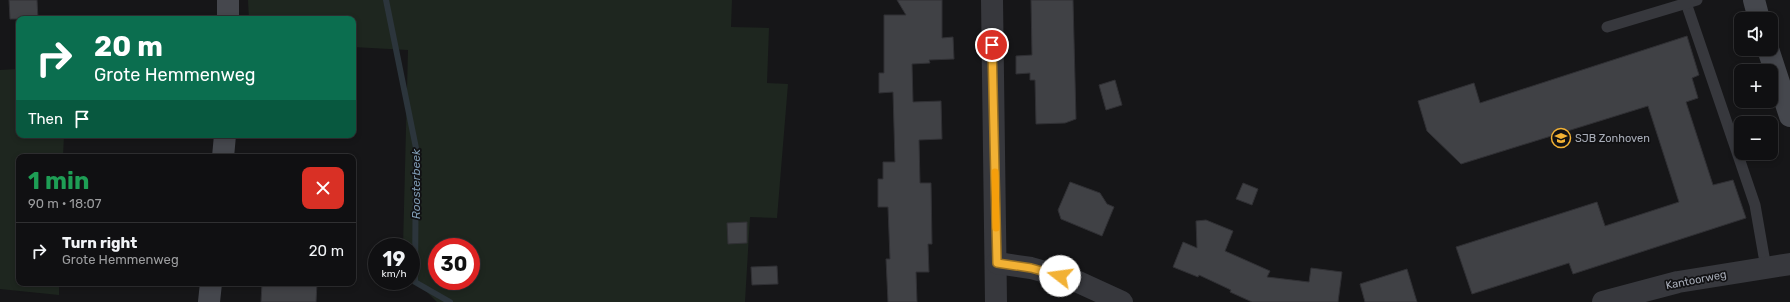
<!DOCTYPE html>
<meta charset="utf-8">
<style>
:root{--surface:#101012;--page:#1e1e20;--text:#f1f3f6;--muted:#9c9d9f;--line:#303032}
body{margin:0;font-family:Rubik,sans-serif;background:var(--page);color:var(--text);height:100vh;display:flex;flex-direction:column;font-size:15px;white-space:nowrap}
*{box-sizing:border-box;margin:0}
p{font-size:13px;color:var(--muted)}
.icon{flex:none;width:22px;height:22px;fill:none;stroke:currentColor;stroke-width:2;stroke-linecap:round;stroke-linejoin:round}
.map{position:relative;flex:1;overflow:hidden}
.details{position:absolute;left:16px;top:154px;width:340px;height:132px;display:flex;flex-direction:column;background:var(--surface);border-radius:8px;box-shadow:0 2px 6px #0003,0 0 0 1px var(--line)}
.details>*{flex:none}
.banner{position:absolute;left:16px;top:16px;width:340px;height:122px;border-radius:8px;box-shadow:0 2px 6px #0003,0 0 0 1px var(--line);background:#0b6e4f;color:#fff;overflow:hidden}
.controls{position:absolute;left:1734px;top:12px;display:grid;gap:8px}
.controls a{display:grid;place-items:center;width:44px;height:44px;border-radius:8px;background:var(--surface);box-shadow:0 2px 6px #0003,0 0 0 1px var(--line);font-size:20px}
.speed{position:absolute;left:368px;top:238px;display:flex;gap:8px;font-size:20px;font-weight:700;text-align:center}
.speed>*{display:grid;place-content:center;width:52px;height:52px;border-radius:50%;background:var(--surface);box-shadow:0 2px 6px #0003,0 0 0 1px var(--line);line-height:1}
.speed small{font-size:10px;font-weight:400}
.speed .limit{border:6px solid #d22;background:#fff;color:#111}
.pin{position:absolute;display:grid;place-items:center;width:34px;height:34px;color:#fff;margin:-17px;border:2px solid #fff;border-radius:50%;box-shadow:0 1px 4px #0007}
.me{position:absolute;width:44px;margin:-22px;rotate:285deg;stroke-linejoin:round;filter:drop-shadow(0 0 3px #0008)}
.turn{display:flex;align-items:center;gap:14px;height:84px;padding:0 12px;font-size:18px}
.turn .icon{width:52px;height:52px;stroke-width:2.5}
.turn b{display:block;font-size:28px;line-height:34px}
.then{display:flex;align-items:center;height:38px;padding:0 12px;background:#0003;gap:8px;font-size:15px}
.round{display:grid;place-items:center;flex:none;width:42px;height:42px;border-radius:8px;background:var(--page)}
.head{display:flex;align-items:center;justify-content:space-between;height:68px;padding:0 12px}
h1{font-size:24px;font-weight:700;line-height:30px;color:#1e9e55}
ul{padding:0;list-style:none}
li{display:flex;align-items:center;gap:12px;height:56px;padding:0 12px;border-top:1px solid var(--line)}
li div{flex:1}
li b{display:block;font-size:15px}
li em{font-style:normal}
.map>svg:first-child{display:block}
.green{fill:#1e261f;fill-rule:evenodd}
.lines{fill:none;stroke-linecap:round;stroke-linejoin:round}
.stream{stroke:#2c353c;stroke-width:6}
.building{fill:#404145;stroke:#303034}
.lane{stroke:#37383d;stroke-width:11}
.street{stroke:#37383d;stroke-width:22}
.secondary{stroke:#45474d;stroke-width:22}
.route-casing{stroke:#9d7322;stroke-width:10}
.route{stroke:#f2b134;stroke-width:7}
.slow{stroke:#f59e0b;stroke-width:7}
.labels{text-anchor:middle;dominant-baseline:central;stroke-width:3.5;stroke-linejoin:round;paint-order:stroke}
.poi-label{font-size:11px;fill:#a8adb8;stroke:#111113;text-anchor:start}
.street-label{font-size:11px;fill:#a8adb8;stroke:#111113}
.water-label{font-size:12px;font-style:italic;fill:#7f9bb3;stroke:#111113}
</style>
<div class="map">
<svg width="1790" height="302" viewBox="0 0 1790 302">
<rect width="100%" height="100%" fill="#161618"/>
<g class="green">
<path d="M248,0H732L731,27L769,28L767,83L788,84L777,218L750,217L745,302H437L411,276V247H403L408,50L353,47V19H249ZM437,247H471V281H437Z"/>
<polygon points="19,69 19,135 64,135 63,157 19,157 19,283 59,283 59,295 0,289 0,70"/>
</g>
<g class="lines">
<polyline class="stream" points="386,0 416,148 415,282 450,302"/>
</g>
<g class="building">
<polygon points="9,0 37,0 38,19 10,19"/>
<polygon points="897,0 942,0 942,38 953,37 954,59 929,60 930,63 912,64 913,102 941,101 942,139 919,140 920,183 931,183 932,244 928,244 929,272 916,272 917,302 888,302 886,259 890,259 888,207 878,207 878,179 883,179 883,162 895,162 893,92 879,93 879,73 884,73 884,15 906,15"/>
<polygon points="1031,0 1073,0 1076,119 1065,123 1036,124 1035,80 1030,80 1030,73 1016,74 1016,56 1032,55"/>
<polygon points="1687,36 1699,75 1692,78 1698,98 1686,102 1713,185 1733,180 1746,218 1573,274 1569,263 1472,294 1456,247 1597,202 1605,226 1679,202 1648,106 1461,164 1427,131 1418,101 1474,83 1480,103"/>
<polygon points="1115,80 1122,105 1106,110 1099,85"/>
<polygon points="1070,182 1100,193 1107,204 1114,207 1102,236 1061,219 1058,210"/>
<polygon points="1243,183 1258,189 1252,205 1236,199"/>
<polygon points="1206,220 1233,231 1225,251 1270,271 1267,277 1309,282 1311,268 1342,272 1338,302 1252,302 1230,292 1231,290 1199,275 1198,277 1173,267 1183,242 1197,248 1196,221"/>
<polygon points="747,222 747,243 728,244 727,223"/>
<polygon points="777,266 778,284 752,285 751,267"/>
<polygon points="1407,269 1417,302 1365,302 1360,284"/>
<polygon points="262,283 317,283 316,302 261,302"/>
</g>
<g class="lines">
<g class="lane">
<polyline points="1685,0 1755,205 1766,268"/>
<polyline points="1607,27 1697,0"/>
</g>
<g class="street">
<polyline points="992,0 996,302"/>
<polyline points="997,263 1031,268 1074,280 1122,302"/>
<polyline points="1603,302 1678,282 1790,264"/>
</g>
<g class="secondary">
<polyline points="228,0 228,19"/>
<polyline points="1754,0 1759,19"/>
<polyline points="1768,49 1790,116"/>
<polyline points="223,157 225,135"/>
<polyline points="209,302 211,283"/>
</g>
</g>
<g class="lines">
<g class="route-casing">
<polyline id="route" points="992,45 997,263 1031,268 1060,276"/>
</g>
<use href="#route" class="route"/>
<polyline class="slow" points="995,172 996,228"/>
</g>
<defs>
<g id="school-ring" transform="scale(1)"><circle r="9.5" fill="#111113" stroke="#f2b134" stroke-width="1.5"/><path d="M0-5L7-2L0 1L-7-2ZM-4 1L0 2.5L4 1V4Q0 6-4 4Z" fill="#f2b134"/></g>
</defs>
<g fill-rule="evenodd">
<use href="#school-ring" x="1561" y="138"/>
</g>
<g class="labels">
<g class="poi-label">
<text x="1575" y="138">SJB Zonhoven</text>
</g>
<g class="street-label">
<text transform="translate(1696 280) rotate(-11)">Kantoorweg</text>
</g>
<g class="water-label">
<text transform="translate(416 184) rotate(-90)">Roosterbeek</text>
</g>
</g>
</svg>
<div class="controls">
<a><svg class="icon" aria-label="sound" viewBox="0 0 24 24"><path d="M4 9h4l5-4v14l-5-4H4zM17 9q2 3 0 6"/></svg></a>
<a>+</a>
<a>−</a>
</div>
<div class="speed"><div>19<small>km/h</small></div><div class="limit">30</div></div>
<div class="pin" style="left:992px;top:45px;background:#d93025"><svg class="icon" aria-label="arrive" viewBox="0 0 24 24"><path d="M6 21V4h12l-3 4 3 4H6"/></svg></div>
<svg class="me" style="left:1060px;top:276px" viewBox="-20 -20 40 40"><circle r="19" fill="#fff"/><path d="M0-13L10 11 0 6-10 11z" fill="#f2b134"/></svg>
<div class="banner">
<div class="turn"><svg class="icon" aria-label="right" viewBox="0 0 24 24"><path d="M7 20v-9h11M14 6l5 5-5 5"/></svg><div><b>20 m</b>Grote Hemmenweg</div></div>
<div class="then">Then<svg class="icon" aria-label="arrive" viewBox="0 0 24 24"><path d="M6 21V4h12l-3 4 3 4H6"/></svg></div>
</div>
<section class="details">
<div class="head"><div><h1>1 min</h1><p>90 m · 18:07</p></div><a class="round" style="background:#d93025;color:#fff"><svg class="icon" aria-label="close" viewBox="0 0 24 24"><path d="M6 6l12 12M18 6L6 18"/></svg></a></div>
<ul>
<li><svg class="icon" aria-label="right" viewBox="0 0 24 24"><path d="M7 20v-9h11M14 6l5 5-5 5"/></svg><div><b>Turn right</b><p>Grote Hemmenweg</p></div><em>20 m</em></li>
</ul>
</section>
</div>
